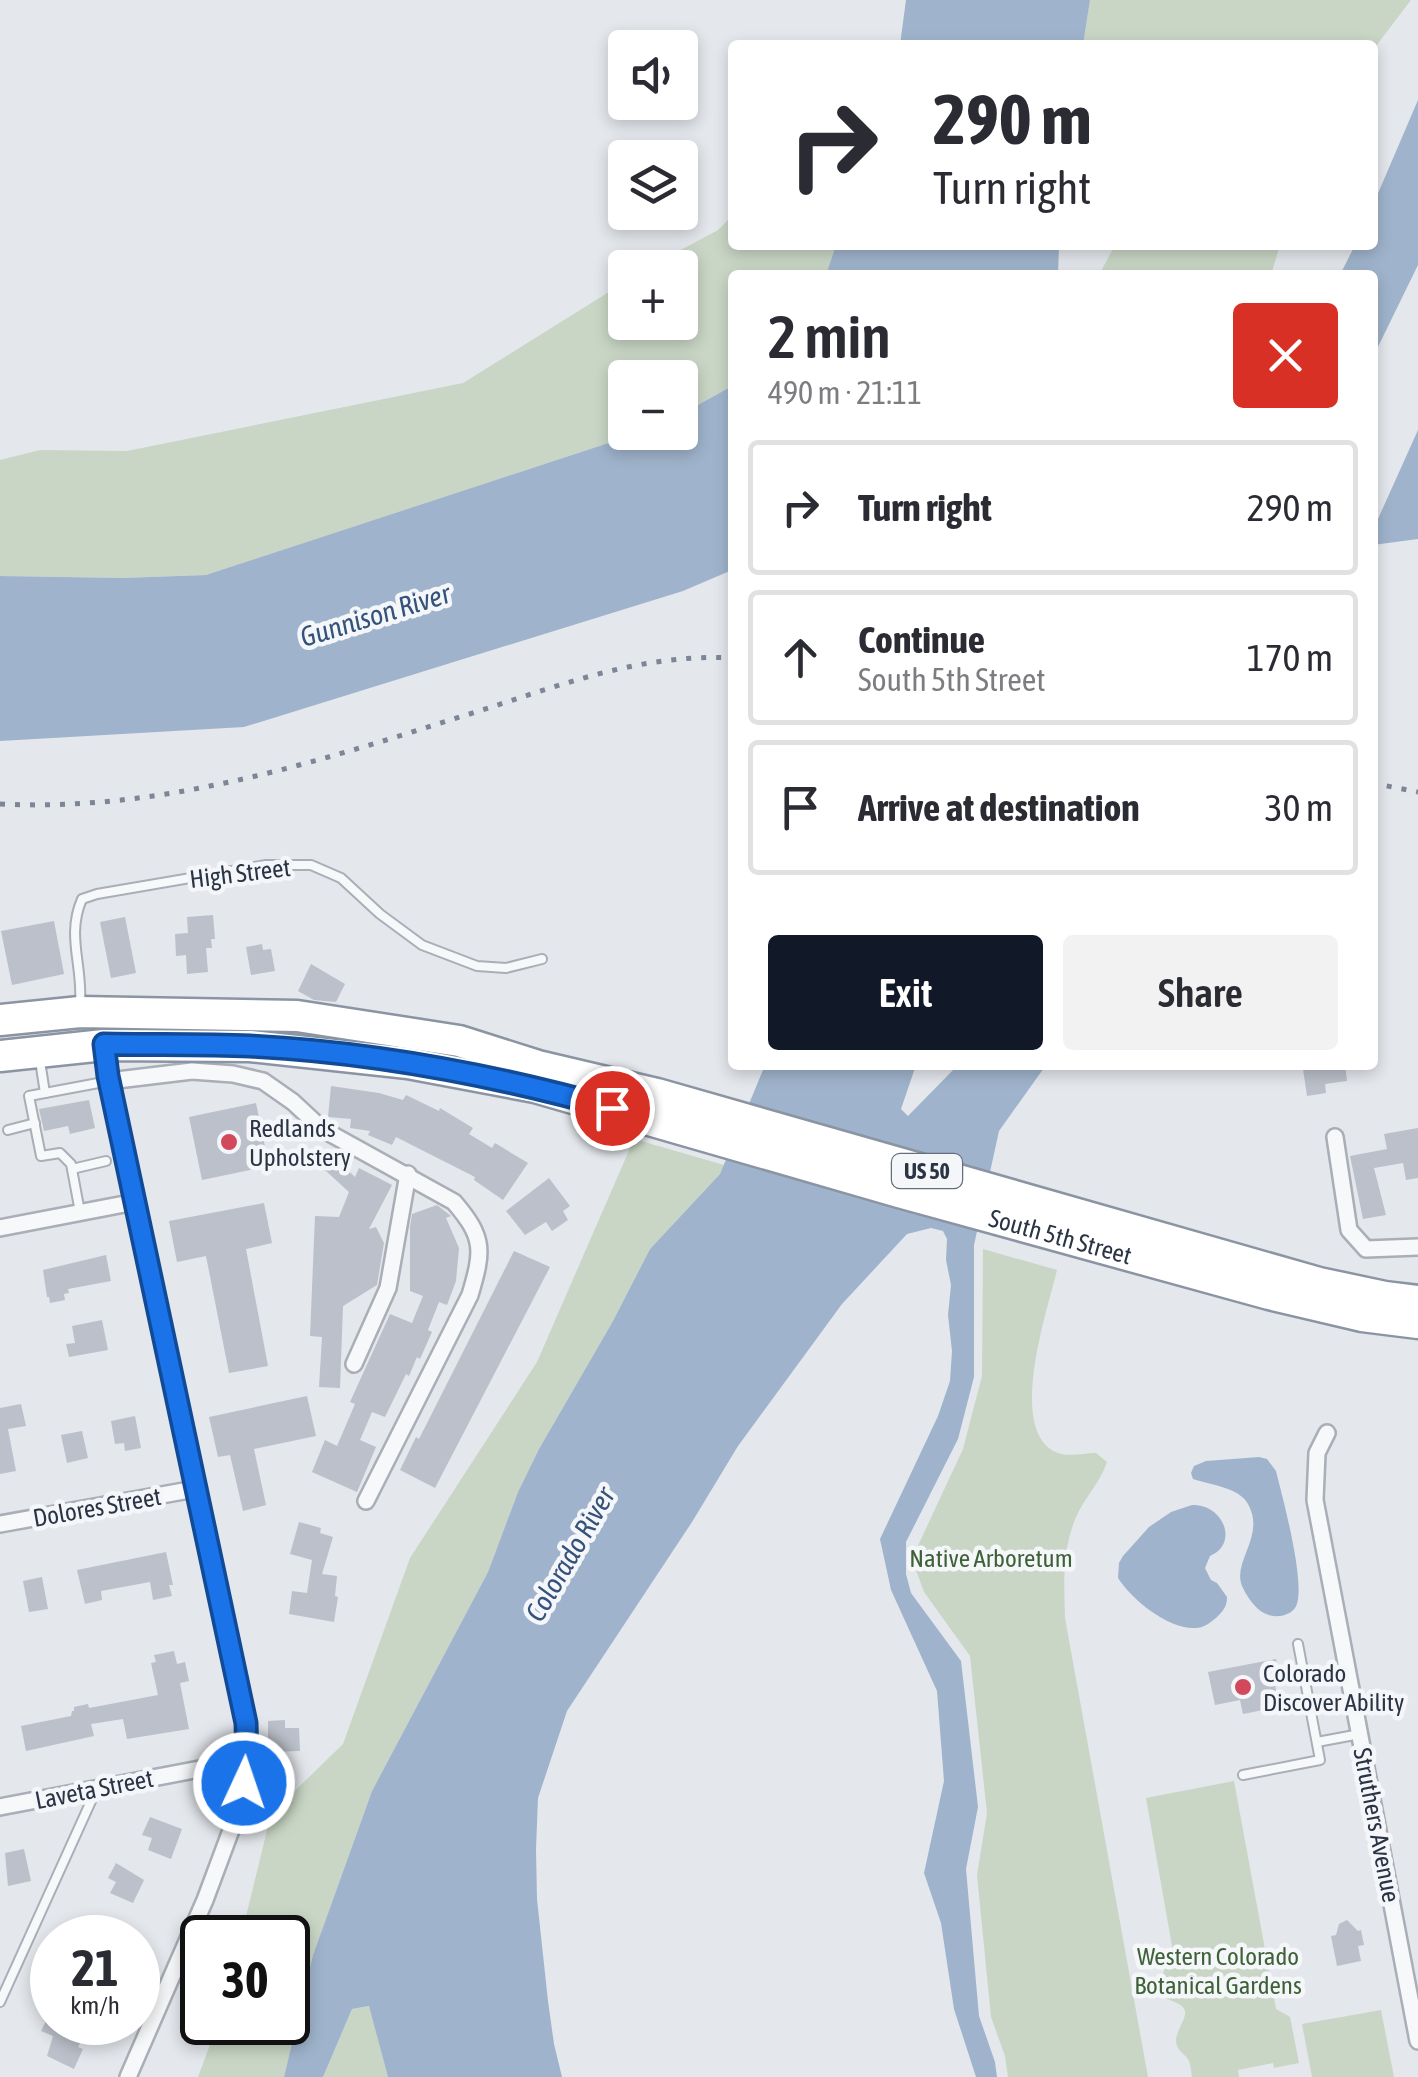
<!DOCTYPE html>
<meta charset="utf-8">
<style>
:root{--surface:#fff;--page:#f2f2f3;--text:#2b2b33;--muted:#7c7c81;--line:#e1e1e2;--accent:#111827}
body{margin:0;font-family:"Asap Condensed",sans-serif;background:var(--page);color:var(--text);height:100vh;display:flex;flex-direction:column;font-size:38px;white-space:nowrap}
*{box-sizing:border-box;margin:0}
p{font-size:32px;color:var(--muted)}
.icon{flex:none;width:55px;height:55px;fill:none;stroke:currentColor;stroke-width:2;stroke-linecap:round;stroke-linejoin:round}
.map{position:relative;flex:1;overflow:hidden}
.panel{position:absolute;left:728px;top:270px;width:650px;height:800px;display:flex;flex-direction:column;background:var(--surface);border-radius:10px;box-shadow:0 5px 15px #0003}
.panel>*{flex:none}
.guide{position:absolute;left:728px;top:40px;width:650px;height:210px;border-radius:10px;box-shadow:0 5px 15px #0003;background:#fff;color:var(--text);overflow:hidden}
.fabs{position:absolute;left:608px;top:30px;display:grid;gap:20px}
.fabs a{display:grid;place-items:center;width:90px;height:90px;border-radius:10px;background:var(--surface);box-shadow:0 5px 15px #0003;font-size:50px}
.speed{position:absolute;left:30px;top:1915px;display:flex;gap:20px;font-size:50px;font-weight:700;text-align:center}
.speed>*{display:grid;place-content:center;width:130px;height:130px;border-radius:50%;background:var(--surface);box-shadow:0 5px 15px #0003;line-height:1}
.speed small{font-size:25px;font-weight:400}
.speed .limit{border:5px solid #111;border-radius:15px;background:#fff;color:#111}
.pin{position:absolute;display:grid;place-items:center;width:85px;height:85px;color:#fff;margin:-42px;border:5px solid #fff;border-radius:50%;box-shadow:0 2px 10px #0007}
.me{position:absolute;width:110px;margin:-55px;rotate:3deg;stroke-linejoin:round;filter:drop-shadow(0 0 8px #0008)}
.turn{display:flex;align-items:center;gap:35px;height:210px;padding:0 40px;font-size:45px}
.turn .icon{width:130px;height:130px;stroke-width:2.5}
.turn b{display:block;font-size:70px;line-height:85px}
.round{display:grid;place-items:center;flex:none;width:105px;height:105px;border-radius:10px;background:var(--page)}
.headline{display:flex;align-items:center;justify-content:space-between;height:170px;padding:0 40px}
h1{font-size:60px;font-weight:600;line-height:75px}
.primary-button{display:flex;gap:20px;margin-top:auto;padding:20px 40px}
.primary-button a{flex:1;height:115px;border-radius:10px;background:var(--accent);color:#fff;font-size:40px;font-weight:600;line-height:115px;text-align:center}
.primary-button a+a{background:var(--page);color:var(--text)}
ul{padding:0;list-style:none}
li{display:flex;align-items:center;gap:30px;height:135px;margin:0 20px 15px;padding:0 20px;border:5px solid var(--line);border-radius:10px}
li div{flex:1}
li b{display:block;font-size:38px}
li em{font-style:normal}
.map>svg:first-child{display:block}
.green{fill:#c9d6c5}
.water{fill:#9fb4cc}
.building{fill:#bbc0ca}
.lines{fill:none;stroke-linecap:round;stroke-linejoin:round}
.lane-casing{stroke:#a9aeb7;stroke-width:12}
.street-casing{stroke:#a9aeb7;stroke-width:20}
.highway-casing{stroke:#8b94a3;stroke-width:35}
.lane{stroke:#f7f8fa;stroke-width:8}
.street{stroke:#f7f8fa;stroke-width:15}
.highway{stroke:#fff;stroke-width:30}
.rail{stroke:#7d8696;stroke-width:5;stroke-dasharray:5 10;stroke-linecap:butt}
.route-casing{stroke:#114b97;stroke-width:25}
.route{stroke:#1a73e8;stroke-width:18}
.poi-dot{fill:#d1495b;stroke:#f4f6f9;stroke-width:4}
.labels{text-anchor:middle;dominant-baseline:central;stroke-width:9;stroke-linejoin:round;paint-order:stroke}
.shield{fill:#f4f6f9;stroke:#676e7b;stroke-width:2.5}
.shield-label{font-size:22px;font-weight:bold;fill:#2b3445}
.street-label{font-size:25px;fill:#2b3445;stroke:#f4f6f9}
.poi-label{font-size:25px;fill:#2b3445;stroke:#f4f6f9;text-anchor:start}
.park-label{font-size:25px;fill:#3f6138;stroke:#f4f6f9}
.water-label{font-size:28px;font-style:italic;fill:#34527a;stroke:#f4f6f9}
</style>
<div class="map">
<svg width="1418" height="2077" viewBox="0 0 1418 2077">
<rect width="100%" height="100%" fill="#e4e7ec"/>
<g class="green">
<polygon points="1090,0 1411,0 1373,50 1372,45 1083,45"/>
<polygon points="732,216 732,245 836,245 826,275 732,275 732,386 680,415 680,378 625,378 625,432 639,433 206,575 123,578 0,576 0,460 40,450 127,451 463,383 625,282 625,322 680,322 680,268 649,267 718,230"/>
<polygon points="1115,245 1280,245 1271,275 1099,275"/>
<polygon points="634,1139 724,1165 720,1174 650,1249 613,1321 539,1449 518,1492 488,1572 372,1791 313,1955 284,2077 198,2077 218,2023 288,2022 288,1938 241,1937 271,1814 343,1744 410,1558 537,1362"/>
<path d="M983,1249L1057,1270C1048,1309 1005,1433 1058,1453C1068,1457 1085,1453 1096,1453L1107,1462C1100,1483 1085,1497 1076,1517C1062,1550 1064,1583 1065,1618L1148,2077H1008L1005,2056L991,2017L977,1875L987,1813L970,1656L924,1592L916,1570L915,1552L963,1449L982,1376Z"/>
<path d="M1234,1781L1276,2009L1290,2017L1299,2063L1274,2068L1273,2063L1238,2070L1239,2077H1192C1191,2072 1191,2066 1189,2061C1185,2053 1177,2052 1176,2041C1176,2031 1187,2018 1185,2011C1183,2003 1172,2002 1166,1998L1163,1974L1172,1946L1146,1798Z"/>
<polygon points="370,2006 388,2077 323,2077 352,2009"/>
<polygon points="1381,2010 1394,2077 1312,2077 1302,2024"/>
</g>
<g class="water">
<polygon points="906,0 1090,0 1083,45 900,45"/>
<polygon points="1418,100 1418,265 1373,357 1372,275 1340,275 1355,245 1372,245 1373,205"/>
<polygon points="836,245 1059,245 1058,275 826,275"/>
<polygon points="732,386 732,570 683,591 244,727 0,741 0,576 123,578 206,575 639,433 680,432 680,415"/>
<polygon points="1418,430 1418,539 1373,545 1373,530"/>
<polygon points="765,1065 916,1065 901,1109 908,1116 958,1065 1046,1065 999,1131 974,1245 974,1377 958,1439 906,1542 906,1574 911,1593 961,1661 978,1807 966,1869 979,2016 995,2062 997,2077 976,2077 954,2009 941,1923 924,1873 944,1781 937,1691 891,1590 880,1539 938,1416 950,1381 952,1351 948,1315 951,1285 946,1260 947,1239 943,1231 931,1228 907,1234 842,1304 738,1446 692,1522 567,1711 538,1798 536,1849 537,1899 548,2001 554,2044 562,2077 388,2077 369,2006 352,2009 323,2077 284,2077 313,1955 372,1791 488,1572 518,1492 539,1449 613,1321 650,1249 720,1174"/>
<path d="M1259,1457L1267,1459L1276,1471C1282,1495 1308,1590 1295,1608C1291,1614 1281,1617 1274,1616C1259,1615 1248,1599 1242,1586C1232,1561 1266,1536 1248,1504C1239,1487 1210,1485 1193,1479L1191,1473L1194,1466L1206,1461Z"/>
<path d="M1192,1505C1224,1504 1239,1544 1210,1556L1205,1568L1211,1580L1217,1583L1227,1597C1227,1606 1224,1610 1217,1617C1211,1622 1204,1628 1196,1628C1169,1630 1132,1600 1118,1578L1119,1563L1123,1556L1149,1527L1171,1512Z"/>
</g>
<g class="building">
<polygon points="213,915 215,939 211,939 212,948 206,948 208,972 187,974 186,955 176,956 175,934 188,933 187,917"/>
<polygon points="125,917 136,973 111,978 100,922"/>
<polygon points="54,921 64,974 12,985 1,931"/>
<polygon points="262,944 263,950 271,949 275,971 251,975 246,947"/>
<polygon points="311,964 345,984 336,1002 314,1000 298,991"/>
<polygon points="1326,1065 1345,1065 1347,1081 1325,1084 1326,1093 1307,1096 1303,1069"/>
<polygon points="331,1086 379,1093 403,1100 406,1095 439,1111 440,1108 473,1128 469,1134 492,1148 495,1143 528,1163 503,1200 474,1180 475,1177 396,1137 392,1145 368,1135 370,1131 350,1128 351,1119 328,1117"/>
<polygon points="89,1100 95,1128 70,1134 68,1126 44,1131 39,1109"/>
<polygon points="256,1103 269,1166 202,1180 189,1117"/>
<polygon points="1418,1128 1418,1178 1406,1180 1403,1163 1374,1168 1386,1215 1363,1219 1350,1156 1387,1149 1384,1134"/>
<polygon points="325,1149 355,1177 359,1168 392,1185 369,1229 376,1227 384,1243 377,1285 343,1306 340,1388 319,1387 322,1337 310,1336 315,1216 339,1217 349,1192 315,1161"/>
<polygon points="549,1178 570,1206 563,1211 568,1220 552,1231 546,1222 525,1235 506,1211"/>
<polygon points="264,1203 272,1243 246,1249 268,1366 229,1373 206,1256 177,1262 169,1221"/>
<polygon points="437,1205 451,1216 446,1218 459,1248 456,1281 447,1305 439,1302 428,1330 432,1332 420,1359 417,1357 409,1376 406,1374 385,1417 372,1412 360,1440 376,1447 357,1492 312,1472 325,1440 337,1446 355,1404 350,1402 390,1314 412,1323 423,1296 410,1291 410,1227 412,1214"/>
<polygon points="514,1251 550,1267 435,1488 400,1470 416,1437 419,1439"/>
<polygon points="106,1255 111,1281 68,1289 69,1293 64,1294 65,1300 50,1303 49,1297 47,1297 43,1270"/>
<polygon points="102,1320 108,1350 69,1357 66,1344 75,1343 72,1326"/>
<polygon points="307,1396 316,1436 254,1449 266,1505 243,1511 230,1455 218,1457 209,1417"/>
<polygon points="21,1404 26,1426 8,1429 16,1471 0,1474 0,1408"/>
<polygon points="135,1416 141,1448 125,1451 124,1443 115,1444 111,1421"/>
<polygon points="82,1431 88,1458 67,1463 61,1435"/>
<polygon points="299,1522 321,1528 320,1533 333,1537 322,1574 337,1576 335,1596 338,1597 334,1622 289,1614 292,1591 307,1593 312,1560 290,1554"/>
<polygon points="166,1552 173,1585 169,1585 172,1596 153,1600 150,1582 101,1591 102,1600 85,1604 77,1570"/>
<polygon points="42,1577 48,1609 29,1612 23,1581"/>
<polygon points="174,1651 177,1664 185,1662 189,1681 180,1683 189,1729 127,1739 123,1719 91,1724 94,1736 26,1751 21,1726 71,1716 72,1711 74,1711 74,1707 88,1704 89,1708 158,1695 151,1663 156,1662 154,1655"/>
<polygon points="1276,1659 1278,1673 1273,1674 1279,1707 1243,1714 1240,1700 1215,1705 1208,1672"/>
<polygon points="285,1720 285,1728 299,1728 300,1751 268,1752 268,1721"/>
<polygon points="150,1817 182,1829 171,1859 148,1850 152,1838 142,1835"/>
<polygon points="24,1849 31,1881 8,1886 5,1853"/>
<polygon points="116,1863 144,1880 133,1903 110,1893 116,1882 108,1878"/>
<polygon points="1347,1920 1358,1931 1361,1930 1364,1945 1358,1946 1361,1961 1337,1966 1331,1936 1336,1935 1339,1924"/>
<polygon points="48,2017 52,2019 52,2022 61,2022 66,2025 64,2028 83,2037 78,2047 83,2049 74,2069 47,2056 53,2036 41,2031"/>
</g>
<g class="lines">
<g class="lane-casing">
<g id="lane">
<path d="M80,1003C83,965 66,936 82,899L97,894L266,865H311L341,878L380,914L422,945L477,966L506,968L542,959"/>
<polyline points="40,1061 45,1093"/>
<polyline points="8,1130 35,1123"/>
<polyline points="72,1169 106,1161"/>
<polyline points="80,1212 71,1164 60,1153 41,1156 29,1096 109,1081"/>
<polyline points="1317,1742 1360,1734"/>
<polyline points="1243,1775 1320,1760 1298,1644"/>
<polyline points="0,2002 97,1788"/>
</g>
</g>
<g class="street-casing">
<g id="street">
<polyline points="104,1045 108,1076 246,1723 247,1760 240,1806 205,1900 128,2077"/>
<path d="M109,1081L192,1071L233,1074L263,1081L293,1102L322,1129L454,1202C485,1238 483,1251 470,1295L366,1501"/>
<polyline points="1335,1137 1349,1230 1366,1249 1418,1247"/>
<polyline points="0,1228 135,1202"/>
<polyline points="354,1364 388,1288 408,1174"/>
<polyline points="1327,1433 1317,1453 1315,1500 1418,2041"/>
<polyline points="0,1524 195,1489"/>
<polyline points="0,1807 247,1760"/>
</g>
</g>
<g class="highway-casing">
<g id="highway">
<polyline points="0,1020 80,1012 297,1016 459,1041 538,1066 657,1094 1319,1283 1385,1297 1418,1301"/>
<path id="s1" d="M0,1056L104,1045L250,1046L408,1063L535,1087L899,1192L1269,1294L1362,1316L1418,1323"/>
</g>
</g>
<use href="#lane" class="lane"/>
<use href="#street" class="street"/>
<use href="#highway" class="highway"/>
<g class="rail">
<polyline points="1372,783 1418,792"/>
<path d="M0,804C158,812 311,764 460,717C551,689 636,653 732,658"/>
</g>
</g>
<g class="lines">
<g class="route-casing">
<path id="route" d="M244,1783L247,1760L246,1723L108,1076L104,1044C153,1045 202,1044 250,1046C372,1052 494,1075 612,1108"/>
</g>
<use href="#route" class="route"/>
</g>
<g class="poi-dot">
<circle cx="229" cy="1142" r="10"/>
<circle cx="1243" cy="1687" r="10"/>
</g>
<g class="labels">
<rect class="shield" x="892" y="1154" width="70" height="34" rx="8"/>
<g class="shield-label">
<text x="927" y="1171">US 50</text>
</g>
<g class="street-label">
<text transform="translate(240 873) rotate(-7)">High Street</text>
<text stroke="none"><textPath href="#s1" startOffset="1085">South 5th Street</textPath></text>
<text transform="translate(97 1507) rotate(-10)">Dolores Street</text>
<text transform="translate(94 1789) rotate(-11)">Laveta Street</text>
<text transform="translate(1377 1825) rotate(79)">Struthers Avenue</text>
</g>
<g class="poi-label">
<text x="249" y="1128">Redlands<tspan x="249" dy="29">Upholstery</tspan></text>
<text x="1263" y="1673">Colorado<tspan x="1263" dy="29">Discover Ability</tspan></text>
</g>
<g class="park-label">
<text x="991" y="1558">Native Arboretum</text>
<text x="1218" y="1956">Western Colorado<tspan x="1218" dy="29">Botanical Gardens</tspan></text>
</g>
<g class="water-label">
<text transform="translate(375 615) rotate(-17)">Gunnison River</text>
<text transform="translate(570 1554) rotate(-60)">Colorado River</text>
</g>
</g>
</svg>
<div class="fabs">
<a><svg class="icon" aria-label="sound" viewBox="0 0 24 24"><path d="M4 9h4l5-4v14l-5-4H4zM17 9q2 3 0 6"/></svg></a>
<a><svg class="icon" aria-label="layers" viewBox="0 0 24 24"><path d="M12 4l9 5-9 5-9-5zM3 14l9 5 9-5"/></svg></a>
<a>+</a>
<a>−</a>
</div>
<div class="speed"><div>21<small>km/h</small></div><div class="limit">30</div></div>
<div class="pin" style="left:612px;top:1108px;background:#d93025"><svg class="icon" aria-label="arrive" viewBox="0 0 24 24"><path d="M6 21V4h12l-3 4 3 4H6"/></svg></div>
<svg class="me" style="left:244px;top:1783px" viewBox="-20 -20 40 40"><circle r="17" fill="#1a73e8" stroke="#fff" stroke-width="3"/><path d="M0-11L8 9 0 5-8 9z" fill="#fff"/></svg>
<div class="guide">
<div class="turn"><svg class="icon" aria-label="right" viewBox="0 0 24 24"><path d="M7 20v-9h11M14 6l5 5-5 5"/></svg><div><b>290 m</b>Turn right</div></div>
</div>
<section class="panel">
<div class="headline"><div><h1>2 min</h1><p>490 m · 21:11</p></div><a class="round" style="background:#d93025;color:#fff"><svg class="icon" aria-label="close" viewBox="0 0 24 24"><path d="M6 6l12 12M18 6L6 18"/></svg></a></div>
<ul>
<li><svg class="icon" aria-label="right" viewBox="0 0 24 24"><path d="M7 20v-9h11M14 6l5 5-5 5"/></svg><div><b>Turn right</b></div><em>290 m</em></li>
<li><svg class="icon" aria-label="ahead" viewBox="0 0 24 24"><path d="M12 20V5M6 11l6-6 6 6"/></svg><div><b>Continue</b><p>South 5th Street</p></div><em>170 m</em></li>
<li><svg class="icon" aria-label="arrive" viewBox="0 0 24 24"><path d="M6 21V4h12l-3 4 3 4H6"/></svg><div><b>Arrive at destination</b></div><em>30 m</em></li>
</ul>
<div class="primary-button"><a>Exit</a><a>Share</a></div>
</section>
</div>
